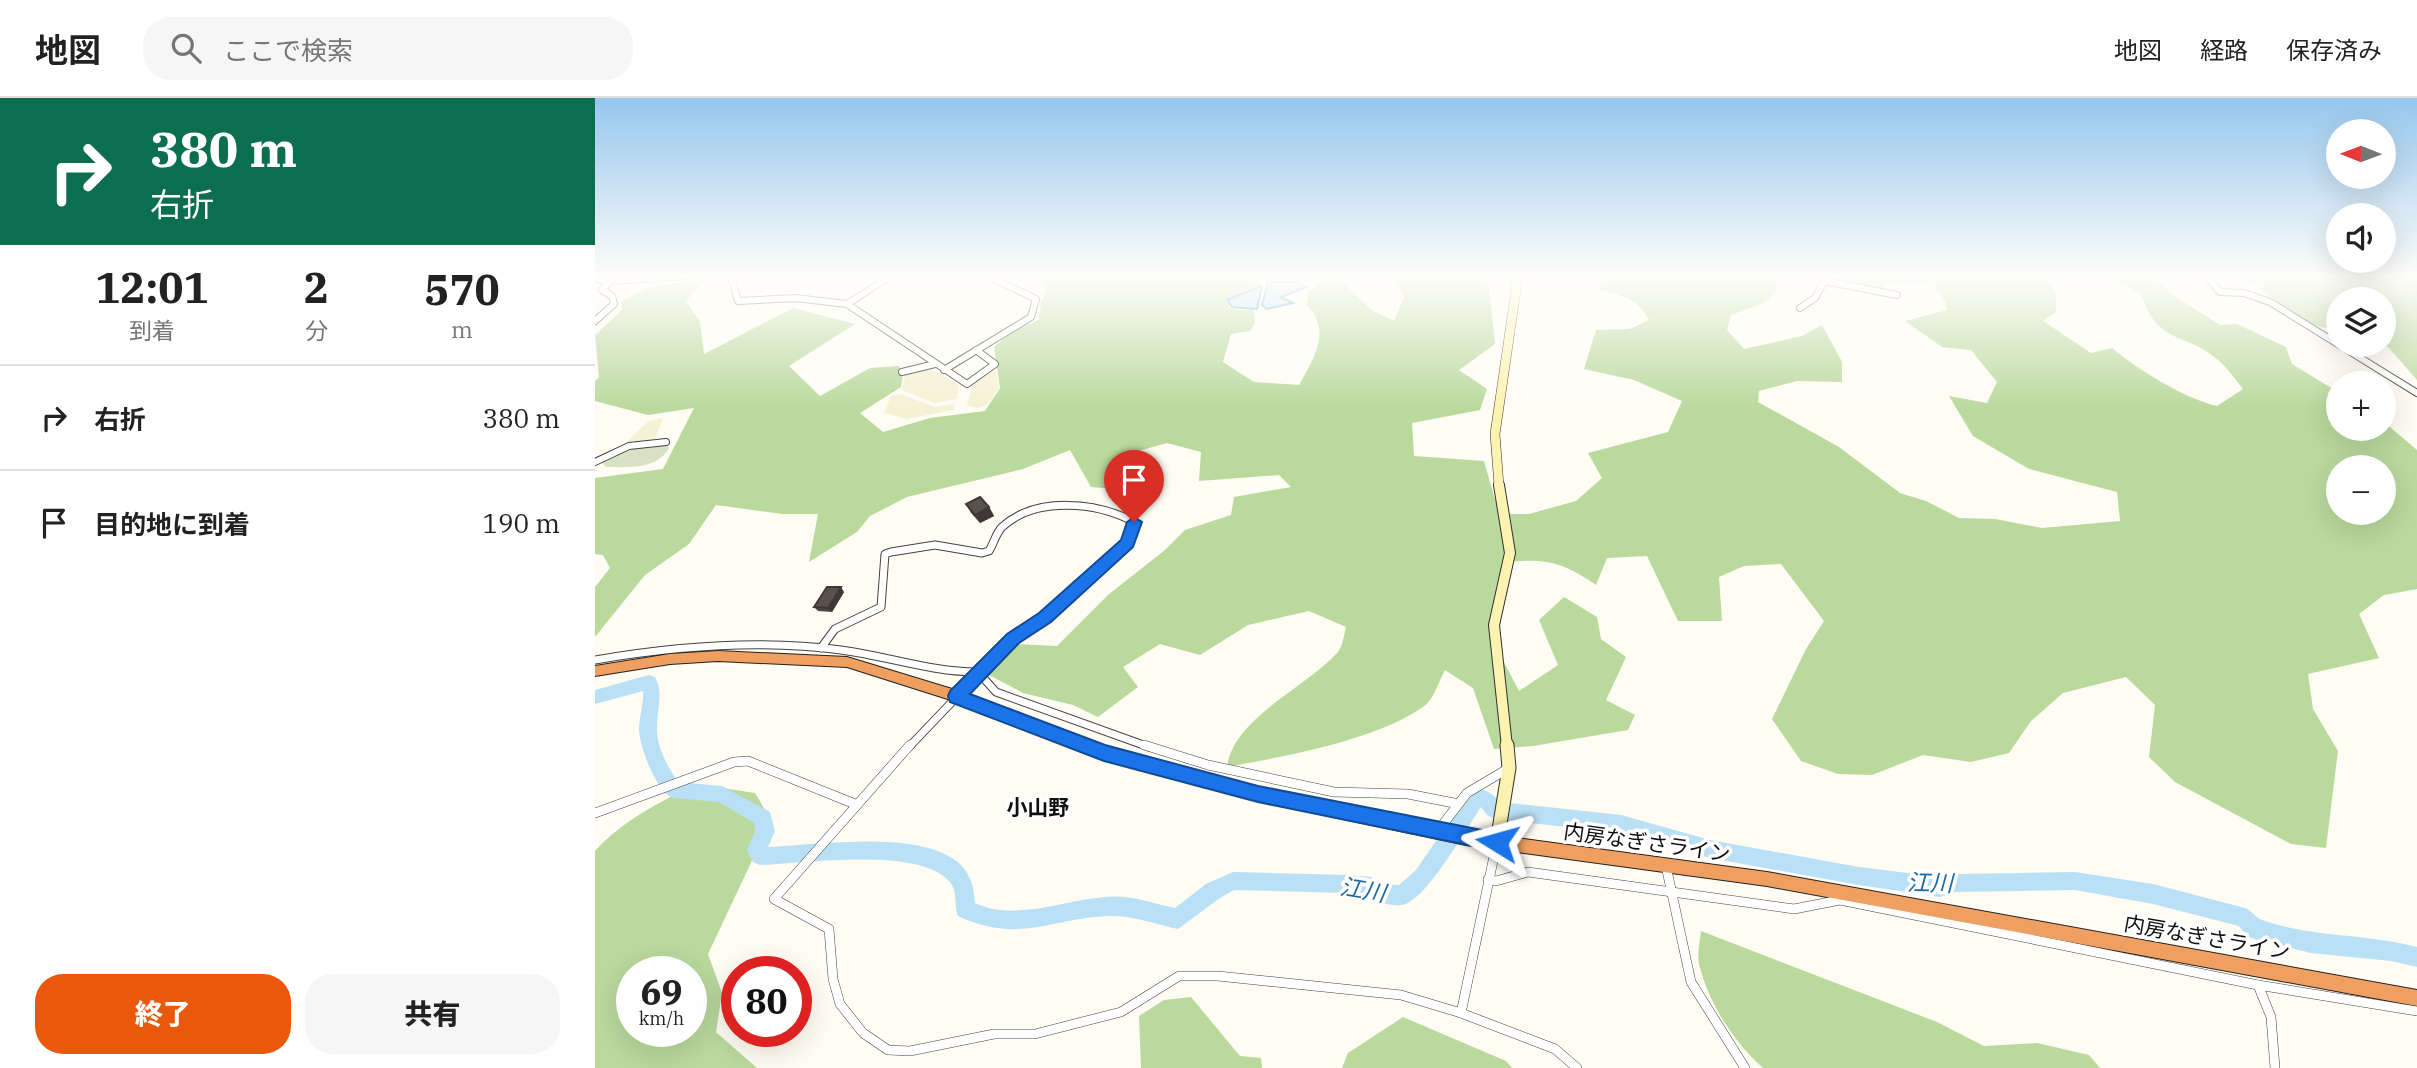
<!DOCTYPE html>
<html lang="ja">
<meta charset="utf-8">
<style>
:root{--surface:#fff;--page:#f6f6f6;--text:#222;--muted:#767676;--line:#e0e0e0;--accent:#ea580c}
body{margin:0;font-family:"IBM Plex Serif","Noto Sans JP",serif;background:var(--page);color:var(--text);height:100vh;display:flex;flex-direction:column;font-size:26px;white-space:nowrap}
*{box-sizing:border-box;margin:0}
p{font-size:23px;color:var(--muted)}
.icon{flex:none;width:38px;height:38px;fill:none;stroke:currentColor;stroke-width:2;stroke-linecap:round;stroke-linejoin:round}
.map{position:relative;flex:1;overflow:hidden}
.side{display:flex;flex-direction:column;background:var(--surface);width:595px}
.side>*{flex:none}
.hud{background:#0b6e4f;color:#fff;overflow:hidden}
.needle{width:46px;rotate:271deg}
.tools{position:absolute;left:1731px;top:21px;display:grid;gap:14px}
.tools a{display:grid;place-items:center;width:70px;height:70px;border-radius:50%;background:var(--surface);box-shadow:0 7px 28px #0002;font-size:35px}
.speed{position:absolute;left:21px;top:858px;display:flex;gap:14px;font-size:35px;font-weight:700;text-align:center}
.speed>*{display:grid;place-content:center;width:91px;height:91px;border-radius:50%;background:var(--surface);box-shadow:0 7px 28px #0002;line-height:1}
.speed small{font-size:18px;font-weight:400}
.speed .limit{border:10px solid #d22;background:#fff;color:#111}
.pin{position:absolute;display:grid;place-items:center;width:60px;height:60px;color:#fff;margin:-72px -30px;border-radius:50% 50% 50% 0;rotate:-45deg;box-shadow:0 0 7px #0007}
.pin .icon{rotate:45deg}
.me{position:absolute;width:77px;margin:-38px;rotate:278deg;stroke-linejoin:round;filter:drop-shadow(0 0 5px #0008)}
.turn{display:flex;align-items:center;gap:24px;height:147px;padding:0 35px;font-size:32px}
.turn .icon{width:91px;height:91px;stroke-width:2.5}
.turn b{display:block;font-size:49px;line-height:60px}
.eta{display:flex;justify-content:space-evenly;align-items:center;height:119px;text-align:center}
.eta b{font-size:42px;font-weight:800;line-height:49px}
.primary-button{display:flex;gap:14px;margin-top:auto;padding:14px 35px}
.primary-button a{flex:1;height:80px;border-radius:28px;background:var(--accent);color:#fff;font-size:28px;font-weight:800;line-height:80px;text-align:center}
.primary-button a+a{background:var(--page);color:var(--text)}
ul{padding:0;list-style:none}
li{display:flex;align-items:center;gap:21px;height:105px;padding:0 35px;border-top:2px solid var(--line)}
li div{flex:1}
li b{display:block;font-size:26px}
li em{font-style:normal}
header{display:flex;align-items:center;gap:42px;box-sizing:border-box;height:98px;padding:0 35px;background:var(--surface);border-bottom:2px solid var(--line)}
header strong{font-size:33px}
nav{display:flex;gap:38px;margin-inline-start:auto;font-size:24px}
.search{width:490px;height:63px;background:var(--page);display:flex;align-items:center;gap:18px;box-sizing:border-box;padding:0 24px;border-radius:28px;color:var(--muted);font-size:26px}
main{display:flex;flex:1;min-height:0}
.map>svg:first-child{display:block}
.farmland{fill:#f4f1d4}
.forest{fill:#b9d99d;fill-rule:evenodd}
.cemetery{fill:#d8e1c4}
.water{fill:#bae0f5;stroke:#4396c9;stroke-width:2}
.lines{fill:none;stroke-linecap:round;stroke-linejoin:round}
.river{fill:#bae0f5;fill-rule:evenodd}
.street-far2-casing{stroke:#434343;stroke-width:8}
.street-far1-casing{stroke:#434343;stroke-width:9}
.street-casing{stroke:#434343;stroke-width:10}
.secondary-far2-casing{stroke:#323232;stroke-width:10}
.secondary-far1-casing{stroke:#323232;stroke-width:12}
.secondary-casing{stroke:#323232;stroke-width:15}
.highway-casing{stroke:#212121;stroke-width:2}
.street-far2{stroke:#fff;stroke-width:6}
.street-far1{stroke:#fff;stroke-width:7}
.street{stroke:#fff;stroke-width:9}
.secondary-far2{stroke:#fcf3b1;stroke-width:9}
.secondary-far1{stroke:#fcf3b1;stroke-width:10}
.secondary{stroke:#fcf3b1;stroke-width:13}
.highway{fill:#efa061;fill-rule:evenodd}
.wall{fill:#4d4642}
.shaded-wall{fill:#3e3936}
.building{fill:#59514d;stroke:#3e3936;stroke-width:2}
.route{fill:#1a73e8;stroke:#114b97;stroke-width:2}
.labels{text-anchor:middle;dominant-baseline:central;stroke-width:7;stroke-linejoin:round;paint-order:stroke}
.quarter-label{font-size:21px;font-weight:bold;fill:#101010;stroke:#fff}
.near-street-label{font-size:21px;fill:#101010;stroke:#fff}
.near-water-label{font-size:23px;font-style:italic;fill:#1c68a0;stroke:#fff}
</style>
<header>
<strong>地図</strong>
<div class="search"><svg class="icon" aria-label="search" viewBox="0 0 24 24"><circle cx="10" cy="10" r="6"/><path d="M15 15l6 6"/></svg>ここで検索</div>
<nav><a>地図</a><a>経路</a><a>保存済み</a></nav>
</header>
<main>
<section class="side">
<div class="hud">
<div class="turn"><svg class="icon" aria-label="right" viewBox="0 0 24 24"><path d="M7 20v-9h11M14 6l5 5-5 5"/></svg><div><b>380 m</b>右折</div></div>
</div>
<div class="eta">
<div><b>12:01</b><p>到着</p></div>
<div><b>2</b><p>分</p></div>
<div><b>570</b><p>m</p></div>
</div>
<ul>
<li><svg class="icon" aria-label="right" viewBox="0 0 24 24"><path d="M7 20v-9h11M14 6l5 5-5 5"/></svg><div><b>右折</b></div><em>380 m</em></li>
<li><svg class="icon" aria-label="arrive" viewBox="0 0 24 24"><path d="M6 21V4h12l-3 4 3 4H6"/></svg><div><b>目的地に到着</b></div><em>190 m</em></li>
</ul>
<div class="primary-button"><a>終了</a><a>共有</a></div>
</section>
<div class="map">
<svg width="1822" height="970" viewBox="0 0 1822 970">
<rect width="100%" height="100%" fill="#fffcf4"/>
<g class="farmland">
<polygon points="335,270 364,287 362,301 340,305 307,292 310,278"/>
<polygon points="396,274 401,274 404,289 393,306 384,310 372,308 377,288"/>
<polygon points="305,296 340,309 359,306 359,312 312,321 289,315 296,298"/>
<polygon points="68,320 60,341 29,346 54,323"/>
</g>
<g class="forest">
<path d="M444,178H666L665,186L631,202L635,211L659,212L660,225L655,233L636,236L628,264L659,284L704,287C719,260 737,233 712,207L713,194L729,183L747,184L776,212L799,223L809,199L797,178H889L894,190L900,246L864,272L892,291L885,312L817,325L819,358L889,363L904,416H934L981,403L1007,380L993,355L1073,334L1087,303L1039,282L989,271L1001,232L1035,231L1054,222C1044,201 1027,197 1005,192L1006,185C1026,172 1053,190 1073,178H1180L1182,193L1169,205L1136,217L1132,232L1149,251L1207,238L1227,227L1247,264V284L1202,283L1164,293L1163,304L1244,349L1305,395L1331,403L1364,420L1400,421L1447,430L1525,423L1522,394L1434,371L1378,338L1354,298L1392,305L1402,284L1376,252L1347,249L1310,223L1352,212C1351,207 1349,199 1345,196C1332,182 1300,179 1286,192L1258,185L1253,178H1450L1461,197V214L1448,223L1496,255L1517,250C1542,271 1590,301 1622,308L1648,291C1640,281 1632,269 1622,261C1589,233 1563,248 1546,196L1513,178H1558L1576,196L1625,227L1642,226L1691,249L1697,266L1743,294V331H1788L1789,324L1822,352V491L1789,497L1764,516L1784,560L1713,576L1718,611L1743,653L1731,750L1696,746L1580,684L1554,659L1560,607L1531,579L1468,595L1436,623L1414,655L1376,664L1328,657L1277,677L1243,676L1206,663L1177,621L1211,551L1229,523L1186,466L1149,468L1124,479L1127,523H1083L1052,458L1012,460L1001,487C969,465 952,460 913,464L901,514L902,551L924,593L963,567L944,522L969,499L1002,519L1006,541L1031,559L1011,602L1040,617L1033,632L938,648L899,651L878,590L850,572C844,583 838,603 828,609C779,643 690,658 632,669C638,620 712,589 743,554C748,548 749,536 751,529L714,513L653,527L605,557L565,546L528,569L543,589L503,619L478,607L428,595L392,576L421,546L462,548L513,497L570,452L590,432L636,417L639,399L696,389L684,377L604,383L606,354L572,345L525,358L520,391L496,389L475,352L428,371L312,399L275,418L262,434L214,464L223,416H187L121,407L94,446L50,477L0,539V489L15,470L8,457L0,456V380L68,371L99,310L53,317L0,303V283L4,279L0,237L27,212L26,204C57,186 71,184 107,185L91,203L105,224L109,256L198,210L260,226L194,268L225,298L275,270L304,268L308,277L306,289L265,315L288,334L335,320L390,313L405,290L399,249L418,233L444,222L446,204L452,193ZM1743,369H1788V415H1743Z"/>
<polygon points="1640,178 1822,178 1822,282 1793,249 1787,247 1788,201 1743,201 1743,233 1712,225 1656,184"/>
<path d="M101,686L160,695L176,722L113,856L127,895L121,934L162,970H0V753C27,723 65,704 101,686ZM96,873V933H37V873Z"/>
<path d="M1106,833L1342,924L1389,948L1442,945L1494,957L1505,970H1168C1138,943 1114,906 1104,866C1102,856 1105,843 1106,833Z"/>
<polygon points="596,899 645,958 666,960 667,970 546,970 544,918 569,902"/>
<polygon points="808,919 911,963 917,970 747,970 753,955"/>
</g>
<path class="cemetery" d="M72,347L74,350C62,372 33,369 11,369L6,364L30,352Z"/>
<g class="water">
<polygon points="673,184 702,184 711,189 686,199 698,205 672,211 667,207"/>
<polygon points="667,188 662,211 637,209 632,202"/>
</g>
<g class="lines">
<path class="river" d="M54,577L60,579C69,596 62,610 62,628C61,648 72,668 83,684L127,688L175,714L180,733L173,749C223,747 318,732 360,762C375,773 379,788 380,805C420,824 468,802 510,799C535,796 556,805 580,810L611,786L638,774L754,777L776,779L787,786L804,787L821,772L875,693C888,688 897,695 905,704L1026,717L1115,742L1264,769L1345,779L1360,776L1480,774L1558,786L1650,810C1657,813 1661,820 1667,822C1718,840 1771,835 1822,849V869L1796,863L1716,855L1659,841L1652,838L1644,828L1558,806L1480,792L1360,794L1345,799L1264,787L1115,760L1026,735L900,721L893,718L886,709C872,730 830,804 807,807C788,809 772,798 754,795L639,792L625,800L583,831C559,826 538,817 513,818C453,821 424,846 363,818C359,808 362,795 357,787C331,747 208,766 165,767L158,764L152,752L160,733L159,725L124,704L78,700C61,694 45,649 44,632C44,619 49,606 48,593L0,606V592Z"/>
<g class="street-far2-casing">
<g id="street-far2">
<polyline points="136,178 143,203 200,200 252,206 372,286 400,266 381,252"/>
<polyline points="1611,178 1625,194 1649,195 1675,204 1822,295"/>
<polyline points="0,181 15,183 93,178"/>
<polyline points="1229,183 1302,197"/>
<polyline points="252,206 296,178"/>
<polyline points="1205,210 1220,200 1229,184 1227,178"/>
<polyline points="0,223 19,206 17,198 7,192 16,182"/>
<polyline points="349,272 436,219 441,201 393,178"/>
<polyline points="307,274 340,266"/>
<polyline points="0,364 34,348 71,344"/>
</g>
</g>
<g class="street-far1-casing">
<g id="street-far1">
<path d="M226,550L240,531L286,509L290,456L296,454L340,447L387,455L394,453C399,445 401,435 407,429C441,398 502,404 539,424L533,445L450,520L418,540L314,649"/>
<path d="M0,562C81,548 164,541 246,552C292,558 336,574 383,574L401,594L554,649"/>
</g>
</g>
<g class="street-casing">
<g id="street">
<polyline points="315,647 179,801 234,831 238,881 245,906 268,935 293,952 315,953 399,936 440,936 526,914 584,878 623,878 806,897 866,915 960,951 982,970"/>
<polyline points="549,647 613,667 739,694 813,696 859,705"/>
<polyline points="0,715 139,664 153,663 260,706"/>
<polyline points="842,734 872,695 914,670"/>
<polyline points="1071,768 1096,884 1150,970"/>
<polyline points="893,781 901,783 933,774 1199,811 1245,802 1663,887 1822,913"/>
<polyline points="1663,887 1676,919 1680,970"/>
<polyline points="866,915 902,744"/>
</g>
</g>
<g class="secondary-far2-casing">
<polyline id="secondary-far2" points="904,388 900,336 923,178"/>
</g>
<g class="secondary-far1-casing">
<polyline id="secondary-far1" points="904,387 915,455 899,527 912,649"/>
</g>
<g class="secondary-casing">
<polyline id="secondary" points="902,744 914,670 912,647"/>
</g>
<g class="highway-casing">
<polygon id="highway" points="123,553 252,559 367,594 510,649 663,689 871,733 1172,774 1822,892 1822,908 1172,788 871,747 663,703 509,661 359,603 252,569 123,563 75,566 0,578 0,568 75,556"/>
</g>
<use href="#street-far2" class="street-far2"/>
<use href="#street-far1" class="street-far1"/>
<use href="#street" class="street"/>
<use href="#secondary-far2" class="secondary-far2"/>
<use href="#secondary-far1" class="secondary-far1"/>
<use href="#secondary" class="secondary"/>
<use href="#highway" class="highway"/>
</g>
<g class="wall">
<polygon points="371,406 394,409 399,418 385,425 376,415"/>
<polygon points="249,494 237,514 223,513 219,509"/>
</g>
<g class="shaded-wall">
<polygon points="394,409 399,418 385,425 380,417"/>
<polygon points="246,489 249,494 237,514 233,510"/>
</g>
<g class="building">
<polygon points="385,399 394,409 380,417 371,406"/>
<polygon points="232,489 246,489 233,510 219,509"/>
</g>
<linearGradient id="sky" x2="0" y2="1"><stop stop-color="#95c6ed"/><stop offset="0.57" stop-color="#fffefa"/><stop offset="1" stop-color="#fffefa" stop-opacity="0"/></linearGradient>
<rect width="1822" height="313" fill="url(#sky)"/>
<polygon class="route" points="539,419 547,424 538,449 456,524 424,545 375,596 510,647 663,688 902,735 908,738 911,744 908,751 902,753 663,704 509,663 355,604 353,598 355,593 412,536 444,515 526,442 532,424"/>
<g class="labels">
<g class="quarter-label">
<text x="443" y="709">小山野</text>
</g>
<g class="near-street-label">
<text transform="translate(1052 744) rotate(8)">内房なぎさライン</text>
<text transform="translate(1612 839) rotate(10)">内房なぎさライン</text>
</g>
<g class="near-water-label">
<text transform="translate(1335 784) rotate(1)">江川</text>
<text transform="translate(768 791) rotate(9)">江川</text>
</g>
</g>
</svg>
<div class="tools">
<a><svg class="needle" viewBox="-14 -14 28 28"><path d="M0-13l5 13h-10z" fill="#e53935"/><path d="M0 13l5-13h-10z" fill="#767676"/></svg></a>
<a><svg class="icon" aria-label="sound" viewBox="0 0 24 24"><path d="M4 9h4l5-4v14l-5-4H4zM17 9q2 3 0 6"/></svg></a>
<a><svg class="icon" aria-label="layers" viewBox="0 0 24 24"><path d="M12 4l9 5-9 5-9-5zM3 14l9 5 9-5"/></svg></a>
<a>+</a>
<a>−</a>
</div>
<div class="speed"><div>69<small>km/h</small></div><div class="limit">80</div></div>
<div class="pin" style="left:539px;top:424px;background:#d93025"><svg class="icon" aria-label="arrive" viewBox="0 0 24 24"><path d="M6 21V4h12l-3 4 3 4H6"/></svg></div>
<svg class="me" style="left:902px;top:744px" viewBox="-20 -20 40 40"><path d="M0-17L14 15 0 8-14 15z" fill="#1a73e8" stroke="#fff" stroke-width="4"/></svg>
</div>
</main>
